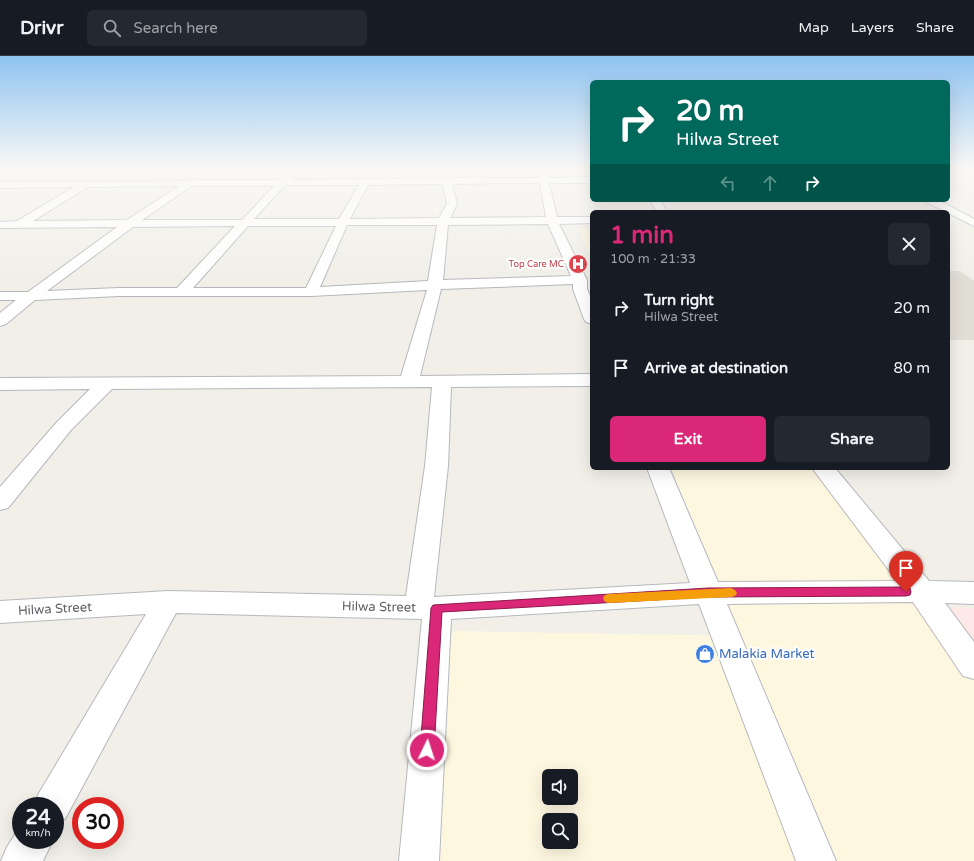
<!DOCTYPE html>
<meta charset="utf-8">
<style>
:root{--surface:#171b24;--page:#242831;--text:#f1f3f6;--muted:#9ea1a6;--line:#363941;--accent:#db2777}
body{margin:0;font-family:"Varela Round",sans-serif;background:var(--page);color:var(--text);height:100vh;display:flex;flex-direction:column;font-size:15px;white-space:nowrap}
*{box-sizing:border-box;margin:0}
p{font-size:13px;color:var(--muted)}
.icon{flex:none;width:22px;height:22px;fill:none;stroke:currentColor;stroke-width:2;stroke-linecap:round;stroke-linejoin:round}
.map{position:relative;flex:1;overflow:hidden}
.details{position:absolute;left:590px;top:154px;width:360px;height:260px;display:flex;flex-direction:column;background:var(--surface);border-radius:6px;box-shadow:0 4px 16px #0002}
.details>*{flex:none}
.top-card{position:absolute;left:590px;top:24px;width:360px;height:122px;border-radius:6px;box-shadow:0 4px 16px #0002;background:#00695c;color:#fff;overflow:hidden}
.buttons{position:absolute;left:542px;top:713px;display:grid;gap:8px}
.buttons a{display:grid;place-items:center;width:36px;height:36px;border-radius:6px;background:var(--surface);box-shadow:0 4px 16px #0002;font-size:20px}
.speed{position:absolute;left:12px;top:741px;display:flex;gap:8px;font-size:20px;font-weight:700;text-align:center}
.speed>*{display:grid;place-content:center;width:52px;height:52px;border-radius:50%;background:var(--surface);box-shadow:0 4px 16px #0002;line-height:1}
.speed small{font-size:10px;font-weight:400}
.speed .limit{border:6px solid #d22;background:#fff;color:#111}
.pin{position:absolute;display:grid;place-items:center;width:34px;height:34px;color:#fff;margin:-41px -17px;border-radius:50% 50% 50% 0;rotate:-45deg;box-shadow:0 0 4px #0007}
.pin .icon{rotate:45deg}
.me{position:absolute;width:44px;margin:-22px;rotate:4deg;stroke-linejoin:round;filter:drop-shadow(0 0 3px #0008)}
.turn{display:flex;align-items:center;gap:14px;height:84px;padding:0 20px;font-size:18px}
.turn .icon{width:52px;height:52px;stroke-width:2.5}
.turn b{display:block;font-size:28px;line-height:34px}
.lanes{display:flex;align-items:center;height:38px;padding:0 20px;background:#0003;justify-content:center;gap:20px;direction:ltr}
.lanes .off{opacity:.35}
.round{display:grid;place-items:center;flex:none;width:42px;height:42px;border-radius:6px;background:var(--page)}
.summary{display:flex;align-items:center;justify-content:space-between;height:68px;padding:0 20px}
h1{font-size:24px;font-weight:800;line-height:30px;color:var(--accent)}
.action{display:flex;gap:8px;margin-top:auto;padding:8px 20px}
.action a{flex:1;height:46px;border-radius:6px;background:var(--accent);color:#fff;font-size:16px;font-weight:800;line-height:46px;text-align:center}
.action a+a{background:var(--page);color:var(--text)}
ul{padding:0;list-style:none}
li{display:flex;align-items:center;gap:12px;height:60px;padding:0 20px}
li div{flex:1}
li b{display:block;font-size:15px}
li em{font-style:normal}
header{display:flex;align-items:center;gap:24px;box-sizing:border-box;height:56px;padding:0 20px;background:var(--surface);border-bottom:1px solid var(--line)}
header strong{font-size:19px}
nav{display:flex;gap:22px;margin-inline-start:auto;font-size:14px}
.search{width:280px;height:36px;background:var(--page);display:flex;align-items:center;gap:10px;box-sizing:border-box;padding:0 14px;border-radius:6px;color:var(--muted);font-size:15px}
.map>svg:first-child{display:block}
.commercial{fill:#fef7e0;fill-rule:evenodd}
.education{fill:#e1ded6}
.medical{fill:#fce8e6}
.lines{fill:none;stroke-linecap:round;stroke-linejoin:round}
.minor-casing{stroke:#b5b8bc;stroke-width:2}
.minor{fill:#fff;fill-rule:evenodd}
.route{fill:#db2777;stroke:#8e194d}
.slow{fill:#f59e0b}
.labels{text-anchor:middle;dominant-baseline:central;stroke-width:4;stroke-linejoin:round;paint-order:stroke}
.far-health-label{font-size:9px;fill:#be3a42;stroke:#fff;text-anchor:end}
.near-street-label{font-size:13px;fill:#5f6368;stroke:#fff}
.near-shop-label{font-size:13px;fill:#366cbe;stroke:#fff;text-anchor:start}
</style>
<header>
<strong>Drivr</strong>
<div class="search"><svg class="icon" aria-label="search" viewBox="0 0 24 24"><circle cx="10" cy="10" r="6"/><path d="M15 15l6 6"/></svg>Search here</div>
<nav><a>Map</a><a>Layers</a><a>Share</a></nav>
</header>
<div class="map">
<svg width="974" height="805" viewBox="0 0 974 805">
<rect width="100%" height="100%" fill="#f1efe8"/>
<g class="commercial">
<polygon points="579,172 592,172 592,207"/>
<path d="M671,412H821L974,616V805H428L432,718L452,575L740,580ZM549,720H571V742H549ZM549,764H571V786H549Z"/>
</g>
<polygon class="education" points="948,215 960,215 974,225 974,284 948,284"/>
<g class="medical">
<polygon points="298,113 441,113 437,123 285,126"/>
<polygon points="934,551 974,552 974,601"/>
</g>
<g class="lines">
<g class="minor-casing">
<g id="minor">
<path d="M444,113H452V122H538L536,113H544L548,122L592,121V127H549L557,161H592V167L559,168L587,224V233L592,244V268L586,266L584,263L573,233V228L441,233L420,320L592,318V330L451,331L448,410L434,541L690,527L647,412H669L718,526L897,525L812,412H835L929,525L974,526V548L945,547L974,586V623L963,620L913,546L727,548L836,805H796L699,548L451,563L439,805H399L422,563L176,557L65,763L55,768V750H33L39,737L146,558L0,567V545L168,535L406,540L425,410L432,331L112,333L71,374L8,452L0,454V431L57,366L90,333L0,334V322L401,320L427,234L311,240H119L35,244L6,268L0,270V257L16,244H0V236H28L117,171L0,172V166L17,165L74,131L0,132V126L188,125L192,123L196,124H279L286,117L289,116L294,119L290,124L443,122ZM540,127L546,161L450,162L457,148L452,128ZM443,128L447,148L439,162L350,163L368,129ZM285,129H359L339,163H254ZM179,130L127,164L33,165L88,131ZM192,130H274L242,164H142ZM548,168L571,220L443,224L448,169ZM347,169H437L428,225L320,231ZM235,170L177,232H119L47,235L133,171ZM248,170H336L306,232H193Z"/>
<polygon points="650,144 660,144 667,156 657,156"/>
<polygon points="925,144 938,144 974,163 974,170 926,146"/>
<polygon points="21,769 21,784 53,784 43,805 1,805 7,791"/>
</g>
</g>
<use href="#minor" class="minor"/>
</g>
<linearGradient id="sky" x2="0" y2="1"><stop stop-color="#8fc3f1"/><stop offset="0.5" stop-color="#f9f8f5"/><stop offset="1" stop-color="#f9f8f5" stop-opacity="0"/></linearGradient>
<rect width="974" height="225" fill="url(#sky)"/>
<polygon class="route" points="906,531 910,532 911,536 910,539 906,540 708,541 442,556 434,694 432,699 427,701 422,699 420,694 431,552 433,549 708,532"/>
<polygon class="slow" points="731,532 735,534 737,537 735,540 731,541 609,547 605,546 603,542 605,539 609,538"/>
<defs>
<g id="hospital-disc" transform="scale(1)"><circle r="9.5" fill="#e0444e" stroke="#fff"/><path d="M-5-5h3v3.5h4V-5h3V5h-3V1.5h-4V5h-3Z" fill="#fff"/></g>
<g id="shop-disc" transform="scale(1)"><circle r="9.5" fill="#3f7fe0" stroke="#fff"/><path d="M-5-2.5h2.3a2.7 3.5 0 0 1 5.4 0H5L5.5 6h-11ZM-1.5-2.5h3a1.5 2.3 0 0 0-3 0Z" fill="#fff"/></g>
</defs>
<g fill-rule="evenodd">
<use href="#hospital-disc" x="578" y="208"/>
<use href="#shop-disc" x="705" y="598"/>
</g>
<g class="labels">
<g class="far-health-label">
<text x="564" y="208">Top Care MC</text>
</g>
<g class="near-street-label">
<text transform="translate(379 551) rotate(1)">Hilwa Street</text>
<text transform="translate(55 553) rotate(-3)">Hilwa Street</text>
</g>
<g class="near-shop-label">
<text x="719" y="598">Malakia Market</text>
</g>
</g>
</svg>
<div class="buttons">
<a><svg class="icon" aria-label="sound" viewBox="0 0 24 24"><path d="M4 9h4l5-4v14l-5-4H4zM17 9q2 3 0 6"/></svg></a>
<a><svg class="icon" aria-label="search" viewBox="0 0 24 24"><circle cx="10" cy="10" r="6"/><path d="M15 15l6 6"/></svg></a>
</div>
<div class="speed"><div>24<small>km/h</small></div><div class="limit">30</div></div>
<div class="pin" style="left:906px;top:536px;background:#d93025"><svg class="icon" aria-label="arrive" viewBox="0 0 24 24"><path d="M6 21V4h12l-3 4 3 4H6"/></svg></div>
<svg class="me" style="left:427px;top:694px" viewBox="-20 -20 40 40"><circle r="17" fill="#db2777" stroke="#fff" stroke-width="3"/><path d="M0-11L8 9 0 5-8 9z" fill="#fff"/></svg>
<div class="top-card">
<div class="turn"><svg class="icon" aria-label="right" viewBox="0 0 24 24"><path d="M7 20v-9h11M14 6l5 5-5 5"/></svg><div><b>20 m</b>Hilwa Street</div></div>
<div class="lanes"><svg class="icon off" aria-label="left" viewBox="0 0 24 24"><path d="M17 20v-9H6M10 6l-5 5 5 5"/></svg><svg class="icon off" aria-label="ahead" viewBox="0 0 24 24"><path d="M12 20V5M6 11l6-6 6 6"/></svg><svg class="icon" aria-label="right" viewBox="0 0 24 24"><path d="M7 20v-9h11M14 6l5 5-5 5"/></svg></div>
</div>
<section class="details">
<div class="summary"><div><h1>1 min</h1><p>100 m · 21:33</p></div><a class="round"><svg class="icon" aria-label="close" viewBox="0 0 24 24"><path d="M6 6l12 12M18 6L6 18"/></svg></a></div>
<ul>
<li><svg class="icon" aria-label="right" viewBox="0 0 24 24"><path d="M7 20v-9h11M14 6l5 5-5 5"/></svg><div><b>Turn right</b><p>Hilwa Street</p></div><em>20 m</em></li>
<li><svg class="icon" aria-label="arrive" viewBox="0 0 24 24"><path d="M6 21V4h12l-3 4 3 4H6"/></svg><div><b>Arrive at destination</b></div><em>80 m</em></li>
</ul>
<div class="action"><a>Exit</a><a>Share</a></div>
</section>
</div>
